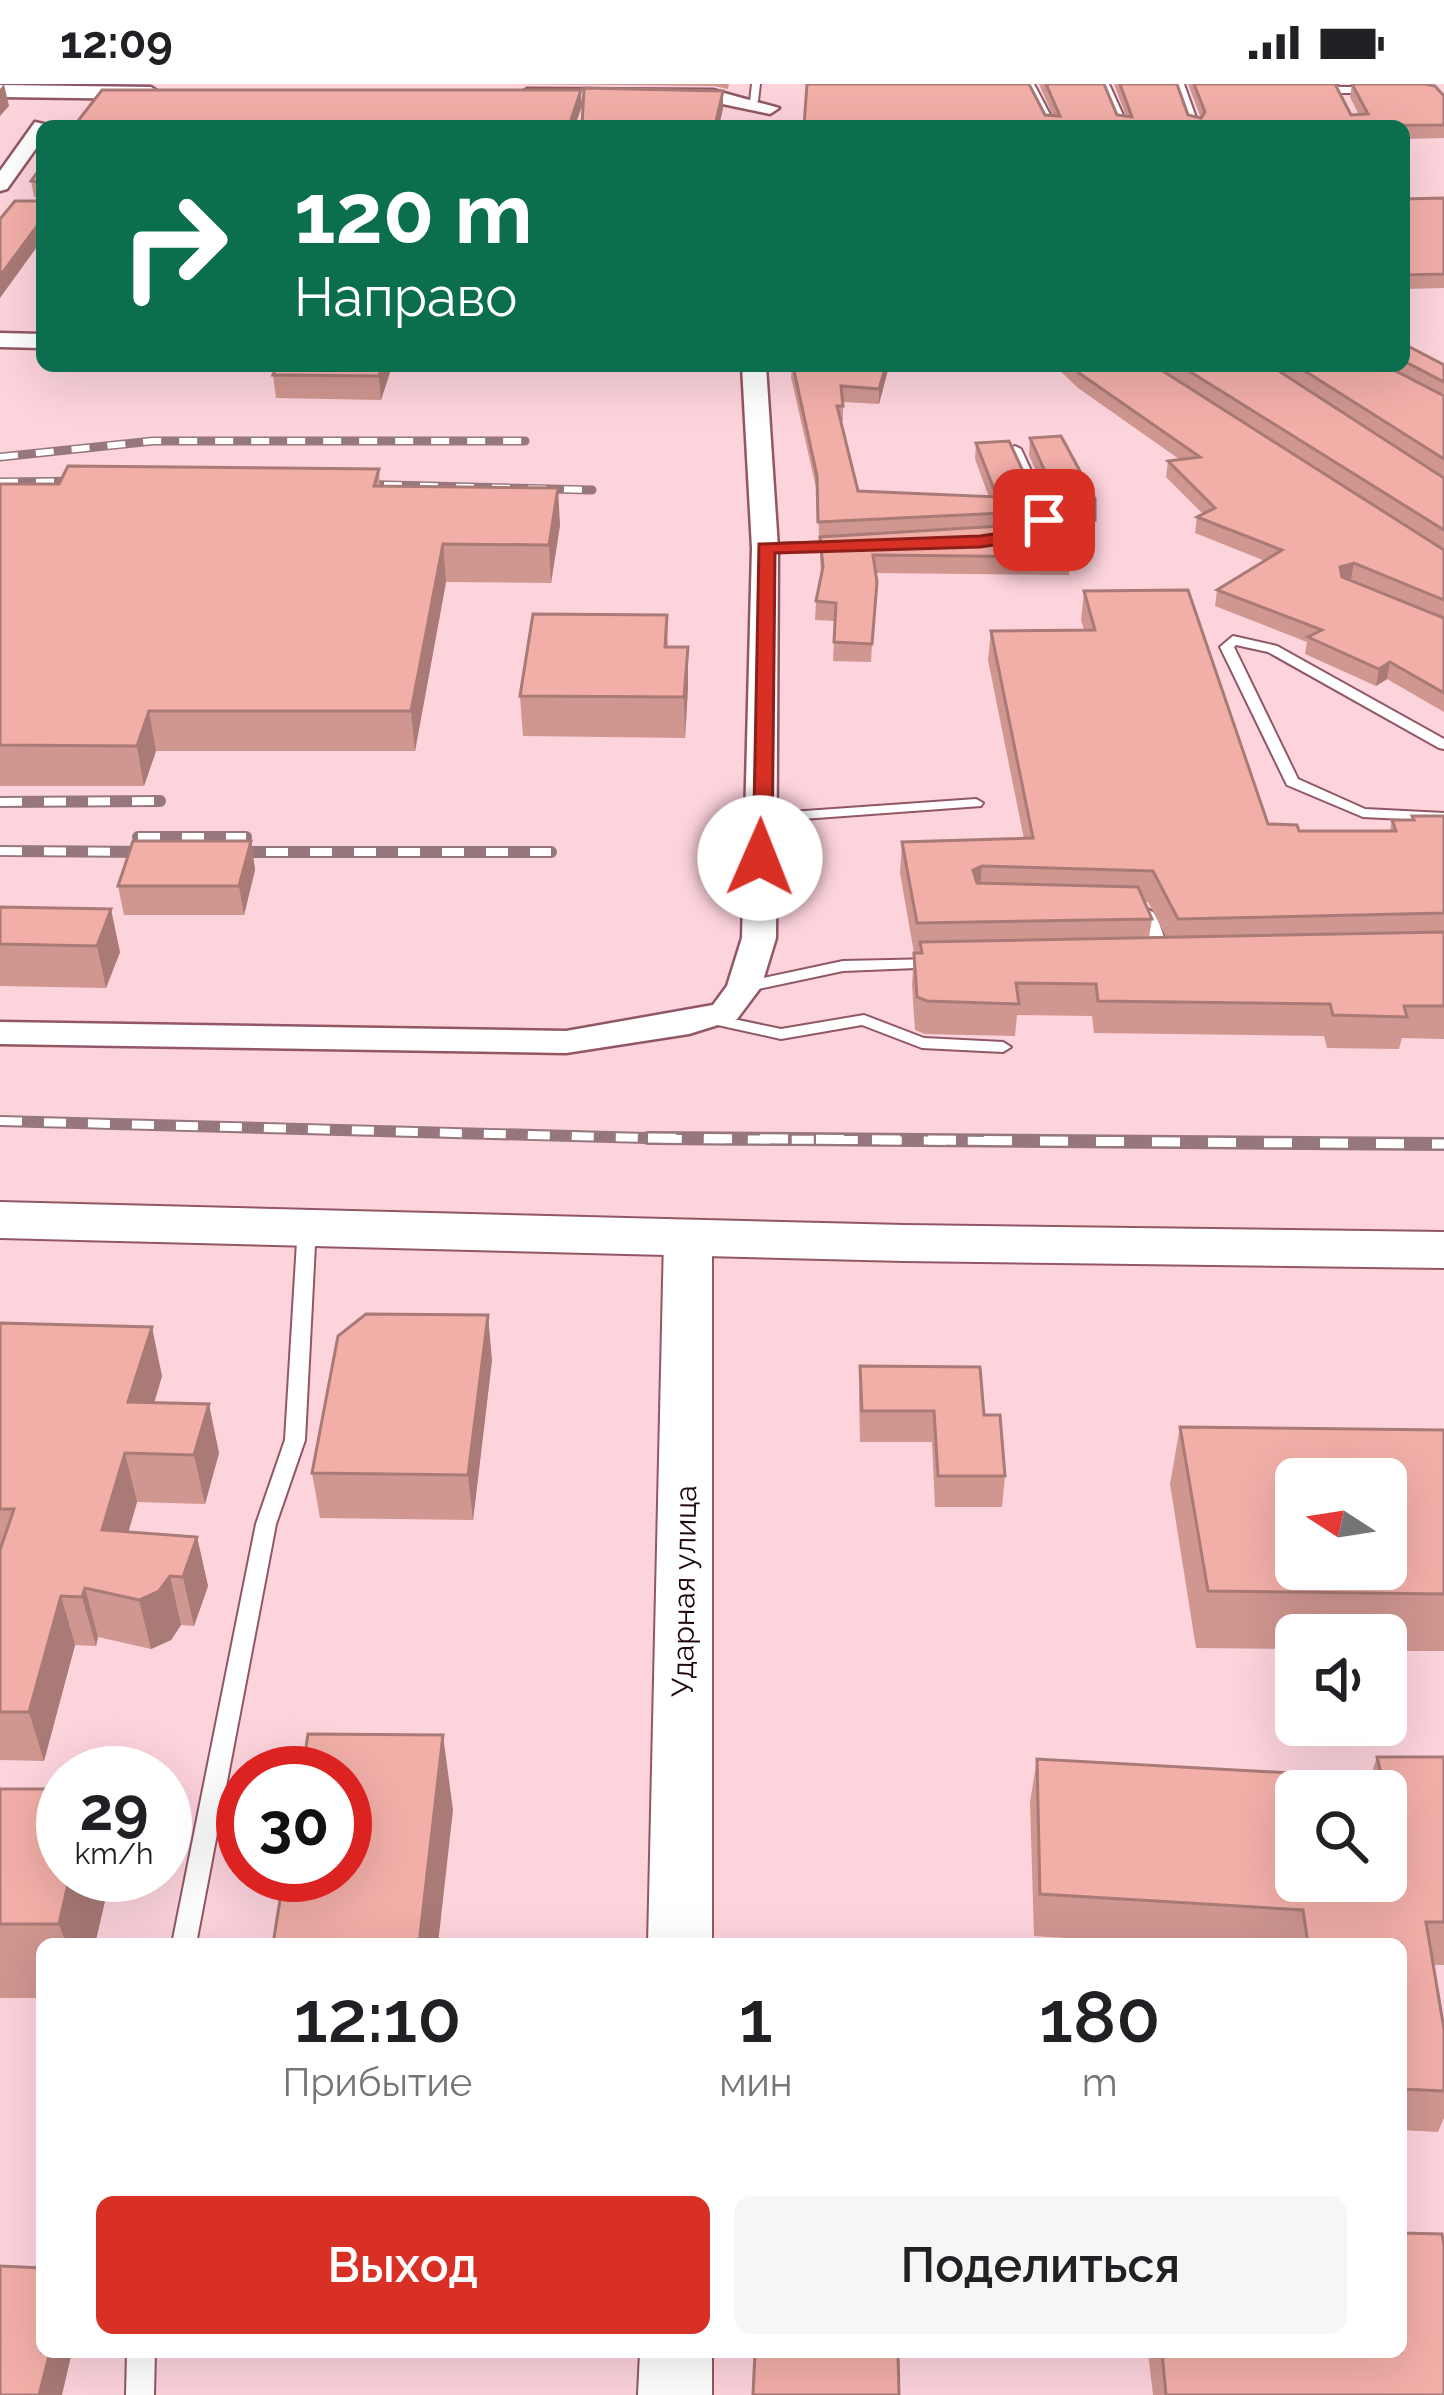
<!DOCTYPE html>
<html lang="ru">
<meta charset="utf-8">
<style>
:root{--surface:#fff;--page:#f6f6f6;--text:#202124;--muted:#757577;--accent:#d93025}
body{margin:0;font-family:Raleway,sans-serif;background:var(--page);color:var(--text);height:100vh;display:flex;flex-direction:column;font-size:45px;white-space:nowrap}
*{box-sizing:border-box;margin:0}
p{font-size:39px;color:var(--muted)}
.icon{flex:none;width:66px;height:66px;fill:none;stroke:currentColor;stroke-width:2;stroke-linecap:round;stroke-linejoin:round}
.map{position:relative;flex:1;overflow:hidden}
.details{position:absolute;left:36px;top:1854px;width:1371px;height:420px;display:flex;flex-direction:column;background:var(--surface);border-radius:18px;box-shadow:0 12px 48px #0002}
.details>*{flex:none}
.guide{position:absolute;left:36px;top:36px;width:1374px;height:252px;border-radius:18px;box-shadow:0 12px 48px #0002;background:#0b6e4f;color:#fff;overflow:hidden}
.needle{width:78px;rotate:282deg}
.tools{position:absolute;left:1275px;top:1374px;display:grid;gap:24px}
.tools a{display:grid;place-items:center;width:132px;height:132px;border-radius:18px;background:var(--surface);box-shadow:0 12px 48px #0002;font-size:60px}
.speed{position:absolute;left:36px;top:1662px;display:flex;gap:24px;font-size:60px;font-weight:700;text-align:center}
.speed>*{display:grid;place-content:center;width:156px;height:156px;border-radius:50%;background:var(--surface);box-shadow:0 12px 48px #0002;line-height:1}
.speed small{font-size:30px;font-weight:400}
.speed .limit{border:18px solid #d22;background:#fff;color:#111}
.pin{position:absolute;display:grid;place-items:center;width:102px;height:102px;color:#fff;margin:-51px;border-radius:24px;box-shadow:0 6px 18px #0006}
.me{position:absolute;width:132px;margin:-66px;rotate:1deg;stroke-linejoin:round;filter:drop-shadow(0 0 9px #0008)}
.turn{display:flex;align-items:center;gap:42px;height:252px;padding:0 60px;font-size:54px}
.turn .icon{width:156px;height:156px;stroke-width:2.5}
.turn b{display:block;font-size:84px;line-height:102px}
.eta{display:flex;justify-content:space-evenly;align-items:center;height:204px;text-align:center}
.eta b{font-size:72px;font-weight:600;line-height:84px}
.primary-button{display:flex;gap:24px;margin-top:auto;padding:24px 60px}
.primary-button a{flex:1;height:138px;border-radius:18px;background:var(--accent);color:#fff;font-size:48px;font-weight:600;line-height:138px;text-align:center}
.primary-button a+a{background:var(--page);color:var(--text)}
.status{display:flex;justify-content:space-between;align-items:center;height:84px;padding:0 60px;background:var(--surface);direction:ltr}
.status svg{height:33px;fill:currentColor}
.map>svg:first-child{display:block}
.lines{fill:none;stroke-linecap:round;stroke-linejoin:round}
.service-casing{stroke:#925765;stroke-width:4}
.minor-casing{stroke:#925765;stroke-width:5}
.tertiary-casing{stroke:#925765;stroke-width:4}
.secondary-casing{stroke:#925765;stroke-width:4}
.service{fill:#fff;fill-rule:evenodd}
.minor{fill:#fff;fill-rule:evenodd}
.tertiary{fill:#fff;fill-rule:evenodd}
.secondary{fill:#fff;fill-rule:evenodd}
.rail-far2-casing{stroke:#97777e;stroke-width:9}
.rail-far1-casing{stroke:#97777e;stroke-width:12}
.rail-casing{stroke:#97777e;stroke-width:14}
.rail-far2{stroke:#fff;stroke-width:6;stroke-dasharray:18;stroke-linecap:butt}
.rail-far1{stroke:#fff;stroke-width:8;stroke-dasharray:22;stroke-linecap:butt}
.rail{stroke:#fff;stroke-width:9;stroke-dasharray:28;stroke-linecap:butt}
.wall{fill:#d09690;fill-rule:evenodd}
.shaded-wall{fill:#a97a76}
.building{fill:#f2afa8;stroke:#a97a76;stroke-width:3;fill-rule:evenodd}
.route{fill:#d93025;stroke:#8d1f18;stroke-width:3}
.labels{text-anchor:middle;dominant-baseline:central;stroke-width:10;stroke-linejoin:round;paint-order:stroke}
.street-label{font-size:30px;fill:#1d070d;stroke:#fff}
</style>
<div class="status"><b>12:09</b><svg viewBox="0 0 49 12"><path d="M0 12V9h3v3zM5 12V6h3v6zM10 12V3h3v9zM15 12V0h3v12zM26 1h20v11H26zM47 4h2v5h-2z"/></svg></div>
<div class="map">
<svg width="1444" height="2311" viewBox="0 0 1444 2311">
<rect width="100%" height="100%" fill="#fdd3dc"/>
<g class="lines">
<g class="service-casing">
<g id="service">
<polygon points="752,0 760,0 758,17 754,20 750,17"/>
<polygon points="1026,0 1034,0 1056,42 1048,42"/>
<polygon points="1101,0 1109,0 1128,42 1120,42"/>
<polygon points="1176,0 1184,0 1199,42 1191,42"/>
<polygon points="1328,0 1336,0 1339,3 1373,3 1377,6 1373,9 1336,9"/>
<polygon points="1015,362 1021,365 1050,428 1045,445 1028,455 1022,451 1035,440 1038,428 1009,365"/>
<polygon points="845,458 851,462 849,465 765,468 759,464 765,460"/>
<polygon points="1233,552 1277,562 1444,655 1444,665 1439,664 1268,568 1236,561 1234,563 1298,695 1365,725 1444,729 1444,737 1363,733 1287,701 1220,563"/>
<polygon points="976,715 983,719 981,722 761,738 754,734 761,730"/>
<polygon points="1137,819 1156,830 1172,876 1170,879 1164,881 1156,876 1141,832 1129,824"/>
<polygon points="935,875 941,877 943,880 941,883 843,887 744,908 736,903 744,898 843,877"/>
<polygon points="710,930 781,945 864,931 924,954 1003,958 1011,963 1003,968 922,964 862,941 781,955 704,938 702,935 704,932"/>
<polygon points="307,1135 316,1141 305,1356 276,1440 196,1860 172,1860 256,1440 285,1356 298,1141"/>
<polygon points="127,2268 155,2268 154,2311 126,2311"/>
</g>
</g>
<g class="minor-casing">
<g id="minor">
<polygon points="0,1 151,3 160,9 151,15 0,13"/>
<polygon points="713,6 779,24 770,30 713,18 527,17 518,11 527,5"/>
<polygon points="35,38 52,42 42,42 42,56 7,105 0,107 0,87"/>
<polygon points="0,249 42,250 42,264 0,263"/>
<polygon points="742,282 766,282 778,464 776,854 761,903 737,935 689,950 566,969 0,960 0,938 566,947 713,921 727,902 742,854 752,464"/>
</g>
</g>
<g class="tertiary-casing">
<g id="tertiary">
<polygon points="688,1138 705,1143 712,1154 712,1860 648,1860 664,1154 671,1143"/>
<polygon points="640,2268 712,2268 712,2311 638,2311"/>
</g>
</g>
<g class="secondary-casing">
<polygon id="secondary" points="0,1118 904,1141 1444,1148 1444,1184 904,1177 0,1154"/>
</g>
<use href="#service" class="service"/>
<use href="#minor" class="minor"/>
<use href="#tertiary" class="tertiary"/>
<use href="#secondary" class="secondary"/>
<g class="rail-far2-casing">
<g id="rail-far2">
<polyline points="0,373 153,357 525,357"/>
<polyline points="0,398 96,397"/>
<polyline points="348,400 592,406"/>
</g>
</g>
<g class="rail-far1-casing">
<g id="rail-far1">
<polyline points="0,718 160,717"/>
<polyline points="138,753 246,753"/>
<polyline points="0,767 162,768"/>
<polyline points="222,768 551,768"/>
<polyline points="0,1037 684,1055 995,1057"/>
</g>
</g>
<g class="rail-casing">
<polyline id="rail" points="648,1054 1444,1060"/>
</g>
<use href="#rail-far2" class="rail-far2"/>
<use href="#rail-far1" class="rail-far1"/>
<use href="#rail" class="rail"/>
</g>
<g class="wall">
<polygon points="499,0 729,0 728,5 713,2"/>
<polygon points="807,0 1029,0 1045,31 1053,32 1039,0 1104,0 1117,31 1126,32 1114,0 1177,0 1188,31 1201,34 1188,0 1335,0 1351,31 1359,31 1350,13 1352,0 1425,0 1435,2 1444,12 1444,54 1404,55 1404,42 804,42"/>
<polygon points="42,82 42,114 34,113 31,97"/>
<polygon points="1444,114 1444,204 1404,205 1404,115"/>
<polygon points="1404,260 1444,281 1444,393 1271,282 1404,282"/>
<polygon points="277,282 392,282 381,316 276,314 273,291"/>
<polygon points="792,282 889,282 879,320 843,318 843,337 841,337 858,407 989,413 975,375 976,359 1035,413 1033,428 1024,441 1035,440 1051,429 1052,424 1029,371 1030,354 1095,436 1093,453 1063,456 1071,473 1069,491 876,489 871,578 833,577 835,537 815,536 816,517 821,491 817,408 791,293"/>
<path d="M1055,282H1155L1444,466V628L1387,595L1376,602L1305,570L1307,558L1215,522L1217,506L1265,477L1195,449L1197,433L1203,430L1166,393L1168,377L1179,375L1078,304ZM1349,495H1351L1435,530Z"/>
<polygon points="1155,282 1271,282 1444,394 1444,465"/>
<polygon points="379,385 380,402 560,441 551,499 446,498 415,667 156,667 144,702 0,702 0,400 59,400"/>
<path d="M1084,507L1268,740L1299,747H1390L1392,736H1411L1412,732H1444V955L1402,954L1399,965L1327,964L1324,952L1094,949L1092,932L1017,931L1015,952L925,950L915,946L912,901L914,869L900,789L902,758L1024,755L988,576L991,547L1084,546L1081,536ZM1145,818H1148L1166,853H1149L1152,835Z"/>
<polygon points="667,531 668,563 688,563 688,603 685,654 523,652 520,612"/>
<polygon points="251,757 255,786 244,831 124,831 118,802"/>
<polygon points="0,823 120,868 106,904 0,902"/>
<polygon points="0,1239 162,1292 154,1319 219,1369 205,1420 137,1418 128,1448 197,1453 208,1502 194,1542 181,1541 171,1556 151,1565 98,1553 96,1562 75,1561 44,1677 0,1676"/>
<polygon points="492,1276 473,1436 320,1434 312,1389"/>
<polygon points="860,1282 984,1331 1005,1392 1002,1423 935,1423 932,1358 860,1358 859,1313"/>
<polygon points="1180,1343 1444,1346 1444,1567 1386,1567 1386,1551 1296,1551 1296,1565 1196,1564 1170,1400"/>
<polygon points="1377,1673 1444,1673 1444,1881 1433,1881 1444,1945 1444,2034 1438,2048 1401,2046 1401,1860 1158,1860 1034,1852 1030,1718 1037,1675 1370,1694"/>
<polygon points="0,1705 63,1791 111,1791 95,1860 42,1860 42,1914 0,1914"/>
<polygon points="1148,2268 1401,2268 1444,2311 1153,2311"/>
</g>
<g class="shaded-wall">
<polygon points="4,0 9,22 0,32 0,5"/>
<polygon points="581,6 582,22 575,42 569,42"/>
<polygon points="723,7 723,25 719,42 715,42"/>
<polygon points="40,138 42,156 0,214 0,192"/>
<polygon points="382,282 392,282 381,316 379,292"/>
<polygon points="886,282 889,282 879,320 879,305"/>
<polygon points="558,404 560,441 551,499 549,461"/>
<polygon points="1035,413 1033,428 1022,444 1024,428"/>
<polygon points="443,460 446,498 415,667 411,627"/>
<polygon points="1354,479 1351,495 1336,499 1340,483"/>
<polygon points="688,563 688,603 685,654 684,613"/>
<polygon points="1390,578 1387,595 1376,602 1379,585"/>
<polygon points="149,627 156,667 144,702 137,662"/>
<polygon points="251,757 255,786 244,831 239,802"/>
<polygon points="982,782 979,814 973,786"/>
<polygon points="111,825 120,868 106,904 97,862"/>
<polygon points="488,1231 492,1276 473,1436 468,1391"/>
<polygon points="152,1243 162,1292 140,1367 128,1318"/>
<polygon points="209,1320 219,1369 205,1420 194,1371"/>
<polygon points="125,1369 137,1418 115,1495 102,1446"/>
<polygon points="197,1453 208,1502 194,1542 183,1493"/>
<polygon points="170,1492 181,1541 171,1556 151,1565 139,1516"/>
<polygon points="85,1504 98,1553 96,1562 82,1513"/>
<polygon points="61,1512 75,1561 44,1677 29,1628"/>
<polygon points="443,1651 453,1726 438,1860 419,1860"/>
<polygon points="70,1791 111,1791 95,1860 66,1860 59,1840"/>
<polygon points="50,2268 72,2268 62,2311 39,2311"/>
</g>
<g class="building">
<polygon points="807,0 1029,0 1045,31 1060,32 1046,0 1104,0 1117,31 1132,33 1120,0 1177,0 1188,31 1201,34 1205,28 1194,0 1335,0 1351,31 1368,30 1352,0 1425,0 1435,2 1444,12 1444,41 804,42"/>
<polygon points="584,4 723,7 715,42 582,42"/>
<polygon points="102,6 581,6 569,42 74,42"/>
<polygon points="42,82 42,98 31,97"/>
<polygon points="1444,114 1444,190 1404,191 1404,115"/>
<polygon points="15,117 42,117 42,138 40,138 0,192 0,135"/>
<polygon points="1404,260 1444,281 1444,298 1404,277"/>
<polygon points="277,282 382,282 379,292 273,291"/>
<polygon points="793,282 886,282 879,305 841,302 843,322 837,322 858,407 997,413 976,359 1009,357 1035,413 1024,428 818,438 817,392"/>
<polygon points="1072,282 1155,282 1444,466 1444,516 1354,479 1340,483 1342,493 1444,534 1444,609 1390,578 1379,585 1308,553 1322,546 1217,506 1282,466 1197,433 1215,424 1168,377 1200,373 1079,289"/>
<polygon points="1181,282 1271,282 1444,394 1444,446"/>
<polygon points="1297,282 1386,282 1444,312 1444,375"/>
<polygon points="1061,352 1095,415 1095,436 1055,439 1071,473 873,471 877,498 872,560 834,558 836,519 816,517 823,483 820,453 1035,440 1051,429 1056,412 1030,354"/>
<polygon points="68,382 379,385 374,402 558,404 549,461 443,460 411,627 149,627 137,662 0,661 0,400 59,400"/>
<polygon points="1188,506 1268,740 1297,741 1299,747 1396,747 1392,736 1414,736 1412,732 1444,732 1444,829 1178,835 1153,787 982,782 973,786 977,799 1138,803 1152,835 917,839 902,758 1033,754 991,547 1095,546 1084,507"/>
<polygon points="533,530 667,531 665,563 688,563 684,613 520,612"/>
<polygon points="133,757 251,757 239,802 118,802"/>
<polygon points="0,823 111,825 97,862 0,860"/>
<polygon points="1444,848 1444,922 1404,922 1407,933 1333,931 1330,920 1098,917 1096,900 1016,899 1019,920 927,917 917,913 914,869 922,869 920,858"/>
<polygon points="366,1230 488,1231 468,1391 312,1389 338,1252"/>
<polygon points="0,1239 152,1243 128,1318 209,1320 194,1371 125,1369 102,1446 197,1453 183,1493 170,1492 159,1507 139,1516 85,1504 82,1513 61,1512 29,1628 0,1628 0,1466 14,1425 0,1425"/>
<polygon points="860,1282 980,1283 984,1331 1000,1331 1005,1392 938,1392 934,1327 862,1327"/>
<path d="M1180,1343L1444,1346V1510L1208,1507ZM1296,1395H1386V1485H1296Z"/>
<polygon points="308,1650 443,1651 419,1860 273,1860 284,1791 345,1791 345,1689 302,1689"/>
<path d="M1377,1673H1444V1838H1426L1444,1945V2007L1401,2005V1860H1308L1303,1826L1040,1810L1037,1675L1382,1694ZM1296,1707H1386V1797H1296Z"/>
<polygon points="0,1705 63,1705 63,1791 70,1791 59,1840 0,1840"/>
<polygon points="1401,2149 1442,2150 1444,2161 1444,2311 1166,2311 1162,2268 1401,2268"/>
<polygon points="0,2182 42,2184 42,2268 50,2268 39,2311 0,2311"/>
<polygon points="755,2268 898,2268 899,2311 753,2311"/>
</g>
<polygon class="route" points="1037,432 1053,436 1034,455 980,463 775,469 772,774 760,781 753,779 759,460 980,452 1022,446"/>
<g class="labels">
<g class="street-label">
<text transform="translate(684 1507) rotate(-89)">Ударная улица</text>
</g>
</g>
</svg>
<div class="tools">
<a><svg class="needle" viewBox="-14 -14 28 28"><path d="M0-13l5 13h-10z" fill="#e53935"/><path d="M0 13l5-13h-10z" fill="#757577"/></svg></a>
<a><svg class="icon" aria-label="sound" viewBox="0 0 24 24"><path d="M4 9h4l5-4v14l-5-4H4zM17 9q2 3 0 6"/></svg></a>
<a><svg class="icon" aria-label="search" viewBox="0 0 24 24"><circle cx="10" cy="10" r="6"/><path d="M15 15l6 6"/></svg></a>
</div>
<div class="speed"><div>29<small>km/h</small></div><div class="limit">30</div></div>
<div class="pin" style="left:1044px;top:436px;background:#d93025"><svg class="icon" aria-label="arrive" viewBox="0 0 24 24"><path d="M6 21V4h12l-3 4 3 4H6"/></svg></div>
<svg class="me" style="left:760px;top:774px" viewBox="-20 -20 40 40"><circle r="19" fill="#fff"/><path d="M0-13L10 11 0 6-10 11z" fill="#d93025"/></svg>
<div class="guide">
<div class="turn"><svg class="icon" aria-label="right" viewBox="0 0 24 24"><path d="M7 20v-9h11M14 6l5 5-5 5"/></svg><div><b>120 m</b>Направо</div></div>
</div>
<section class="details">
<div class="eta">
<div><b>12:10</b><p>Прибытие</p></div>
<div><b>1</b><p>мин</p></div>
<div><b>180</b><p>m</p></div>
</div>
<div class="primary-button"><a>Выход</a><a>Поделиться</a></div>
</section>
</div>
